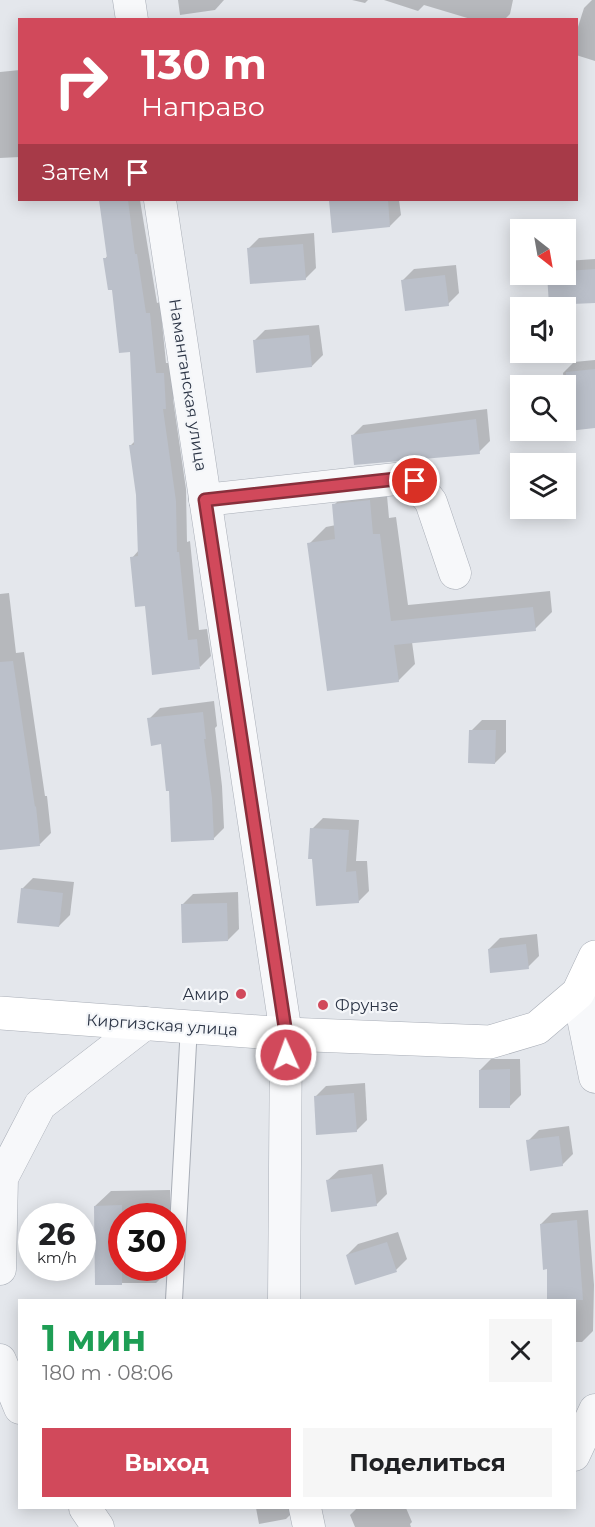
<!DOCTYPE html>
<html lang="ru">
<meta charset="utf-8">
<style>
:root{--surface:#fff;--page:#f6f6f6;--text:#202124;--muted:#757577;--accent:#d1495b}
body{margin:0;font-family:Montserrat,sans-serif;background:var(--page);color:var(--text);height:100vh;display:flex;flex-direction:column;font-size:22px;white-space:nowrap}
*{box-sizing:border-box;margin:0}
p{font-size:20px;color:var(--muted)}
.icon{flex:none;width:33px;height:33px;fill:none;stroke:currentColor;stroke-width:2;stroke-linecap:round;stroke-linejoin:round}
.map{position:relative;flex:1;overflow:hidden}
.panel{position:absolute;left:18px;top:1299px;width:558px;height:210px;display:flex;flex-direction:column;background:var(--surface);border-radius:0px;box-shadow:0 3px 15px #0003}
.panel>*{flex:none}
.guide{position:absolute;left:18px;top:18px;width:560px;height:183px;border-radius:0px;box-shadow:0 3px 15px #0003;background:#d1495b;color:#fff;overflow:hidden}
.needle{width:39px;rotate:149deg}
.buttons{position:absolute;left:510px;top:219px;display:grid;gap:12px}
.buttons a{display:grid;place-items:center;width:66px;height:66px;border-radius:0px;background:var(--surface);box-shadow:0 3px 15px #0003;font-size:30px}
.speed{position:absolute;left:18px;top:1203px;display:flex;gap:12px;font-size:30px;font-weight:700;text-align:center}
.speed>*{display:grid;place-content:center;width:78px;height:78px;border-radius:50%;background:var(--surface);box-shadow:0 3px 15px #0003;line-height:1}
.speed small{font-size:15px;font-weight:400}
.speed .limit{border:9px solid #d22;background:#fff;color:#111}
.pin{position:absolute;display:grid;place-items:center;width:51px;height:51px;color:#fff;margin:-26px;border:3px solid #fff;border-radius:50%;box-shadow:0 2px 6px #0007}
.me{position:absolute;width:66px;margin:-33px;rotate:358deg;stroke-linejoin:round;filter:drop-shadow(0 0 4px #0008)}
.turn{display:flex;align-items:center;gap:21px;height:126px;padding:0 24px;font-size:27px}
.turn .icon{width:78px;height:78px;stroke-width:2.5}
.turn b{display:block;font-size:42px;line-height:51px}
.then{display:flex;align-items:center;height:57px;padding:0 24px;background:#0003;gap:12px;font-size:22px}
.round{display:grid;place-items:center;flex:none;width:63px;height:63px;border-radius:0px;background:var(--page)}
.headline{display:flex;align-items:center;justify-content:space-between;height:102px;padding:0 24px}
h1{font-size:36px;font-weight:700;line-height:45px;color:#1e9e55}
.cta{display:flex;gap:12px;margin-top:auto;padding:12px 24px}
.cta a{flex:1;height:69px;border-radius:0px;background:var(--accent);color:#fff;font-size:24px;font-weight:700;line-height:69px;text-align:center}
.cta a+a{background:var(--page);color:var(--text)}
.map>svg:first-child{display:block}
.shadow{fill:#0003}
.building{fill:#bbc0ca}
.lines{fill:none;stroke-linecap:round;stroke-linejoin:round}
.lane-casing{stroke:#a9aeb7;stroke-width:18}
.street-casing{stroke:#a9aeb7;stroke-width:33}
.secondary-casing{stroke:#a9aeb7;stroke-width:34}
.lane{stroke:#f7f8fa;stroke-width:16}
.street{stroke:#f7f8fa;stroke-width:32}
.secondary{stroke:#fff;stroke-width:33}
.route-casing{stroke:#882f3b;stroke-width:15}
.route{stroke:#d1495b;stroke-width:10}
.poi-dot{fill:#d1495b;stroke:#f4f6f9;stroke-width:2}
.labels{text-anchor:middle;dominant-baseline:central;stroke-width:4.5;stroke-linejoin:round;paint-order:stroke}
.street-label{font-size:16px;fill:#2b3445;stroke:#f4f6f9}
.poi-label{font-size:16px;fill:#2b3445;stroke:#f4f6f9;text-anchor:end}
</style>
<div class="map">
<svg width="595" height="1527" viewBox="0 0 595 1527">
<rect width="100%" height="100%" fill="#e4e7ec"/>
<g class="shadow">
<polygon points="178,0 224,0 215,10 180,15"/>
<polygon points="352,0 368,0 365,3"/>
<polygon points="384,0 513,0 510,14 504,20 474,20 424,5 418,11"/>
<polygon points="592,0 595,0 595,61 576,55 576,33 584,8"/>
<polygon points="20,70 20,157 0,158 0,72"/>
<polygon points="101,200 140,200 157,303 160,302 166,363 174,363 176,396 173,399 186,489 187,542 190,541 199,630 207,629 211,656 200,667 147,605 132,558 139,550 137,495 130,446 135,441 131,350 105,259 108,255"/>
<polygon points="331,200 399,200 401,215 390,226 334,231"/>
<polygon points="314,233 316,268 305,279 248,249 259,238"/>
<polygon points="595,259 595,301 566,274 566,261"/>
<polygon points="456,265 459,293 448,304 403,280 414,269"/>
<polygon points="319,325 323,355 312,366 254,341 265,330"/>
<polygon points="595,360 595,426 569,429 563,373 574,362"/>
<polygon points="487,409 490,441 479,452 352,436 363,425"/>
<polygon points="386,484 389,518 396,517 408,605 550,591 552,612 535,629 412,642 415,664 398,681 309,544 326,527 336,525 334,505 351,488"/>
<polygon points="9,593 16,653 24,652 45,796 47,796 51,833 40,844 0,848 0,594"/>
<polygon points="214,701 217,726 215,728 222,786 224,828 213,839 170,789 162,743 149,719 160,708"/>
<polygon points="482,720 506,720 506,752 495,763 471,731"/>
<polygon points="323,818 359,820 356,861 367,861 369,891 358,902 312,829"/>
<polygon points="33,878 74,882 70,915 59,926 22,889"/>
<polygon points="238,892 239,929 228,940 182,905 193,894"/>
<polygon points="537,934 539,956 528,967 489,949 500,938"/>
<polygon points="491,1059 520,1059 521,1095 510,1106 480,1070"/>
<polygon points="365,1083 367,1120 356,1131 315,1097 326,1086"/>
<polygon points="569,1126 573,1154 562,1165 528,1141 539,1130"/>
<polygon points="383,1164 387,1194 376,1205 328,1180 339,1170"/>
<polygon points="170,1190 171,1216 122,1216 122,1268 171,1268 156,1283 96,1283 95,1206 111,1191"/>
<polygon points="588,1210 594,1285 593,1331 582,1342 574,1342 574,1300 549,1300 549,1268 541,1224 552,1213"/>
<polygon points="398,1232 407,1259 396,1270 347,1255 358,1244"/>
<polygon points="256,1508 297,1508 286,1519 259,1524"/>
<polygon points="357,1508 406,1508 412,1522 410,1524 411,1527 355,1527 350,1515"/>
</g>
<g class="building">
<polygon points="99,200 128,200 135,254 137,254 146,313 150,313 156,373 164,373 166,409 163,409 176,501 177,552 179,552 188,640 197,639 200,669 152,675 145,606 135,607 130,557 138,556 136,495 129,445 134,445 130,352 119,353 112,290 108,290 103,258 107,258"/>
<polygon points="329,200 388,200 390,227 332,233"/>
<polygon points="303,244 306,280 250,284 247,248"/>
<polygon points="595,269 595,303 549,305 547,274 566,274 566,271"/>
<polygon points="445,275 449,306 405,311 401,280"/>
<polygon points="309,335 312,367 256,373 253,340"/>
<polygon points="595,369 595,428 568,431 566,410 566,372"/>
<polygon points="476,419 480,454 354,465 351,435"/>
<polygon points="370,500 373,534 380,534 391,621 533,607 536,631 394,645 399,682 327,691 307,543 335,539 332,504"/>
<polygon points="13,661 35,807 36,806 40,846 0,850 0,662"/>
<polygon points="203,712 206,739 204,739 212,798 214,840 171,842 169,791 166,791 161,744 151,746 147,718"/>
<polygon points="469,730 496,730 495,764 468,763"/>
<polygon points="310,828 349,830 346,872 356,871 359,903 316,906 312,859 308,859"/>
<polygon points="21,888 63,893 59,927 17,923"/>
<polygon points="227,903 228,941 182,943 181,904"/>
<polygon points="526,944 529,969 490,973 488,949"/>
<polygon points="510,1069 510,1108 479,1108 479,1070"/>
<polygon points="354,1093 357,1132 316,1135 314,1096"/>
<polygon points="559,1136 563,1166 530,1171 526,1140"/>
<polygon points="372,1174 377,1206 331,1212 326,1180"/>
<polygon points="122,1205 122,1285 95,1285 94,1206"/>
<polygon points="577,1220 583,1300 547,1300 547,1269 543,1270 540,1224"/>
<polygon points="387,1242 397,1272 355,1285 346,1255"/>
</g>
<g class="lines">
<g class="lane-casing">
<polyline id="lane" points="174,1300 189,1026"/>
</g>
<g class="street-casing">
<g id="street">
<polyline points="129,0 132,20"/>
<polyline points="160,200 286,1034 284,1300"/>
<polyline points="205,500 396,479 415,481 431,502 455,573"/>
<polyline points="578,993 595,1077"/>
<polyline points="0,1269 2,1178 40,1105 146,1023"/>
<polyline points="0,1360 20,1408"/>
<polyline points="574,1455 595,1410"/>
<polyline points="85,1508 98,1527"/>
<polyline points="305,1508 309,1527"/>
</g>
</g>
<g class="secondary-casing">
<polyline id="secondary" points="0,1013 286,1034 490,1042 537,1028 578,993 595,957"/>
</g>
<use href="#lane" class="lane"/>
<use href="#street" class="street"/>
<use href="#secondary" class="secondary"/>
</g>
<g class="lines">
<g class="route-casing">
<polyline id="route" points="286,1055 286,1034 205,500 396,479 415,481"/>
</g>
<use href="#route" class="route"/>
</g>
<g class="poi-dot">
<circle cx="241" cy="994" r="6"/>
<circle cx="323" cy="1005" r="6"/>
</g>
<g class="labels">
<g class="street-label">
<text transform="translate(188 385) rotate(81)">Наманганская улица</text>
<text transform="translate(162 1025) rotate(4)">Киргизская улица</text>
</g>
<g class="poi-label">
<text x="229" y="994">Амир</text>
<text x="335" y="1005" text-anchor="start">Фрунзе</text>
</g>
</g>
</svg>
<div class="buttons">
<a><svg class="needle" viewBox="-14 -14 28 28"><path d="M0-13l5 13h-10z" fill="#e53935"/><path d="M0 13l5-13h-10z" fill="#757577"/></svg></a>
<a><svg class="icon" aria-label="sound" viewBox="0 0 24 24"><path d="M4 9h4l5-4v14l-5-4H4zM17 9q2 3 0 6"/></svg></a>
<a><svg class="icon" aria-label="search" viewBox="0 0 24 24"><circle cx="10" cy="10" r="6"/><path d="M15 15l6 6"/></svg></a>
<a><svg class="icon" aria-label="layers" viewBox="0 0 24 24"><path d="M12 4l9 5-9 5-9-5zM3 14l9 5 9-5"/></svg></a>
</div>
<div class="speed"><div>26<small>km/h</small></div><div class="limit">30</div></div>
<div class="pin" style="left:415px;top:481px;background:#d93025"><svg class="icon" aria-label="arrive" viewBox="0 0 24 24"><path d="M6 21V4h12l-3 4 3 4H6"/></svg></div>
<svg class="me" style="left:286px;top:1055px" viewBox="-20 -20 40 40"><circle r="17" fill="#d1495b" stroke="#fff" stroke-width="3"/><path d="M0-11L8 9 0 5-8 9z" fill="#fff"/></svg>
<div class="guide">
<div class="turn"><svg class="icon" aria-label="right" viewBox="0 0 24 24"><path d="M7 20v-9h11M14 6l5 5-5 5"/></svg><div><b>130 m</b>Направо</div></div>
<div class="then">Затем<svg class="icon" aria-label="arrive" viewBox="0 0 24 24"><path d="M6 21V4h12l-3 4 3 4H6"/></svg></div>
</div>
<section class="panel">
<div class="headline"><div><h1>1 мин</h1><p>180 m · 08:06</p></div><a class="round"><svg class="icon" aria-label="close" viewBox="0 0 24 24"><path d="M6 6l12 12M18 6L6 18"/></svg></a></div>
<div class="cta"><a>Выход</a><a>Поделиться</a></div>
</section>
</div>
